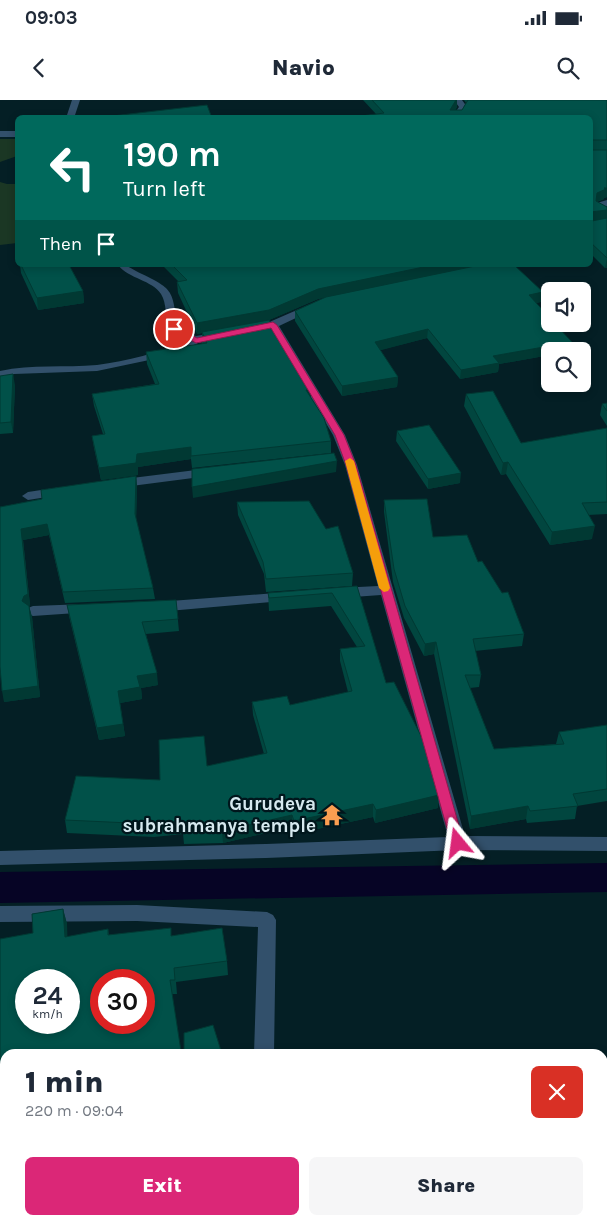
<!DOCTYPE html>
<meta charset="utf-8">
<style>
:root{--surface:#fff;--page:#f6f6f7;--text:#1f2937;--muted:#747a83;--accent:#db2777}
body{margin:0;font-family:Karla,sans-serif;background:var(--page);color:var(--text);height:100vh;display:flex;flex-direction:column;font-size:19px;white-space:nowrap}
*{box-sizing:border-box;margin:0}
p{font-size:16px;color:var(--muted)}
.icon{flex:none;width:28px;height:28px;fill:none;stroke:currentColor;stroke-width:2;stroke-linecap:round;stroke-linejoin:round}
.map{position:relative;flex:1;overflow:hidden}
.drawer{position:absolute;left:0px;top:949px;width:608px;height:176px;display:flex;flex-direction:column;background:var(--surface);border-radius:15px 15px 0 0;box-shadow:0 2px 8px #0003}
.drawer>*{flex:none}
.top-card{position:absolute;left:15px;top:15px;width:578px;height:152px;border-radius:8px;box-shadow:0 2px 8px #0003;background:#00695c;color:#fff;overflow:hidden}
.controls{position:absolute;left:541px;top:182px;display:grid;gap:10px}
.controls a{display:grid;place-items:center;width:50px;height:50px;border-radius:8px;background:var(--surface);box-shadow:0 2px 8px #0003;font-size:25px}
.speed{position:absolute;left:15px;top:869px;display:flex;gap:10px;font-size:25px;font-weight:700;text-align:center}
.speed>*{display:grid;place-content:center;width:65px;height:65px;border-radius:50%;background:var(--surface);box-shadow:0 2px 8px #0003;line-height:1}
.speed small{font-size:12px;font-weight:400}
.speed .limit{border:8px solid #d22;background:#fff;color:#111}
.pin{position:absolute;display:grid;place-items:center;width:42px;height:42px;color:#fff;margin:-21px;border:2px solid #fff;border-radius:50%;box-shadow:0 1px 5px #0007}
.me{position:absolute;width:55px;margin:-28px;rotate:344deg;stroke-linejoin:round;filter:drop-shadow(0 0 4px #0008)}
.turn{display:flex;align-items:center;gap:18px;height:105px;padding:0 25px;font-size:22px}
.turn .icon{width:65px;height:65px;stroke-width:2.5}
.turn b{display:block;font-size:35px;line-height:42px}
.then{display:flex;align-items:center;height:48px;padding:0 25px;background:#0003;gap:10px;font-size:19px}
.round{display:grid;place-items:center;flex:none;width:52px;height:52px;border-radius:8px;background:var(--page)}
.head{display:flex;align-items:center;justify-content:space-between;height:85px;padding:0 25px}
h1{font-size:30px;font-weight:800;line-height:38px}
.action{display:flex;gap:10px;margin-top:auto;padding:10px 25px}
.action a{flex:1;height:58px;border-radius:8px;background:var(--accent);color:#fff;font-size:20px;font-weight:800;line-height:58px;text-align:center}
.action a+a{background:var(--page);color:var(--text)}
.status{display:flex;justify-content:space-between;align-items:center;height:35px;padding:0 25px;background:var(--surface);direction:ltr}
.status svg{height:14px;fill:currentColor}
header{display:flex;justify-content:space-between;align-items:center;height:65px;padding:0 25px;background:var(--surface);font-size:22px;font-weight:800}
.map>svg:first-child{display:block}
.green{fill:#1b3724}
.water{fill:#060425}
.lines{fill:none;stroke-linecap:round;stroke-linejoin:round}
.minor{fill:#32506b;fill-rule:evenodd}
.wall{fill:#01463f;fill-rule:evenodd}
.shaded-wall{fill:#013933}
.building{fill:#015149;stroke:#013933;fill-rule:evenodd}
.route{fill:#db2777;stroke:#8e194d}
.slow{fill:#f59e0b}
.labels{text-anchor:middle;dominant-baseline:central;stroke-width:4.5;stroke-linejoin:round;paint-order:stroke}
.poi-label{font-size:19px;font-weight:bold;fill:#d6e9ef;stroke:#00161c;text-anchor:end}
</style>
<div class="status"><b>09:03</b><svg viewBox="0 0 49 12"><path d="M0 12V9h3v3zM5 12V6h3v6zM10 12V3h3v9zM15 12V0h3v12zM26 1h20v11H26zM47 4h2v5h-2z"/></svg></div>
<header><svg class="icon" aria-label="back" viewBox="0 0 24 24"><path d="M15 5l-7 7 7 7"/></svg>Navio<svg class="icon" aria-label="search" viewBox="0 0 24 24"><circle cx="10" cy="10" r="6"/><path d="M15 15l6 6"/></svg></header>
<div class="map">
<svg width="607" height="1124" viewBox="0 0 607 1124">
<rect width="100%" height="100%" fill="#041f25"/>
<g class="green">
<polygon points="0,39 17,39 17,56 0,62"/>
<polygon points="0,82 7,84 17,84 17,143 0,145"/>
</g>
<polygon class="water" points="607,763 607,792 0,803 0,772"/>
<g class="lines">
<g class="minor">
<polygon points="72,0 80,0 74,18 66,18"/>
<polygon points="454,0 462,0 467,7 460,18 451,18 459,7"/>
<rect x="0" y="31" width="18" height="6"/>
<polygon points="607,100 607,106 605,107 607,109 607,116 595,109 597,103"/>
<path d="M118,165C129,165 133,170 142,174C178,191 170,193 179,227L196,236L221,232L226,235L225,237L198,243L173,255L97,271L14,274L0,277V271C32,264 65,268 97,265C127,261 159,253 187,240L169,229C165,218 167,203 161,194C152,180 129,179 118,165Z"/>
<polygon points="313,203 317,204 318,206 317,208 279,226 345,335 357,365 465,736 607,737 607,751 458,750 266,758 0,765 0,751 266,744 448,737 381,495 339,498 334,496 332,493 334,490 339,488 378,486 345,365 333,335 270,229 263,230 258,227"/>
<polygon points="212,368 218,372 216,375 116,388 110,384 116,380"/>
<polygon points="61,387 67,391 66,394 28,400 22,396 28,392"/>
<polygon points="289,492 294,494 296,497 294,500 157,512 152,510 150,507 152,504 157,502"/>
<polygon points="86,504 91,506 93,509 91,512 33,516 28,514 26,511 28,508 33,506"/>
<polygon points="137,805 267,812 273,815 276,820 274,954 254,954 258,827 137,821 0,822 0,806"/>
<rect x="93" y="1120" width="22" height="4"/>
<rect x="250" y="1120" width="22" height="4"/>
</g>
</g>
<g class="wall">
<polygon points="363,0 457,0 457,7 455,10 462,10 466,3 464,0 607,0 607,97 604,98 604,99 597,102 607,107 607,168 605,168 590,153 590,18 376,14"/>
<polygon points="20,165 69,165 83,191 84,203 38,210 21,173"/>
<polygon points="162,165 514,165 541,202 536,203 550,251 550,255 499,264 498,272 460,279 427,238 380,250 398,277 397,287 342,296 295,221 295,211 326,197 318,199 269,220 311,298 331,341 331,353 192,368 191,359 138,367 138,375 101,380 94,348 92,336 103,334 94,306 92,294 155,284 147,264 146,252 202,244 202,233 197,234 178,193 177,182 179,182"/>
<polygon points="0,276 15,285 13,333 0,334"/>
<polygon points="466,294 521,343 607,328 607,414 588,415 592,439 550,445 506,374 501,375 464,306"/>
<polygon points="607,303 607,326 600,315 602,304"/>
<polygon points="397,331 460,383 428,389 396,341"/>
<polygon points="136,376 137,387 136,419 153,488 155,499 65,503 49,435 23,440 30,505 29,506 32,517 40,597 4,602 0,407 42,399"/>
<polygon points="384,400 433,437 478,462 524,534 522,546 475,551 481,575 479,587 470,588 494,649 556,644 559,632 607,625 607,701 577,706 575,719 527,723 526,719 470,729 434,554 424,556 404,518 393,482 384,412"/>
<polygon points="237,402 353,473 352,486 266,492 264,474 238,415"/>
<polygon points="357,486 386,583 438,708 375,723 373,717 294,734 292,727 223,743 184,744 183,734 154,737 67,733 65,720 160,680 207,666 264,654 253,615 252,602 290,605 348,592 340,561 340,549 357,547 331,506 269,511 268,493"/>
<polygon points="176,500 179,531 146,534 158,585 141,588 142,599 120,603 125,636 99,640 69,516 67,505"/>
<path d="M63,809L67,824V837L108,829L109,835L171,828V836L222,828L227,861L228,875L176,882L177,894H172L181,954H5V1120H56L57,1124H0V839L33,833L32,814ZM26,880H69V922H26ZM101,880H144V922H101Z"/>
</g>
<g class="shaded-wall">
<polygon points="456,0 457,0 457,7 451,18 450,10"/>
<polygon points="604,88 607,88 607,97 604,98 604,99 595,102 597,93"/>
<polygon points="607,110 607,119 590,122 590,112"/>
<polygon points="607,158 607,168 605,168"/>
<polygon points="433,165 481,165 318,199 269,220 197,234 197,223 318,189"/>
<polygon points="83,191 84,203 38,210 37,198"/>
<polygon points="543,192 541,202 528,204 529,195"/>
<polygon points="428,229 427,238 374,252 375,242"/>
<polygon points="572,242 570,251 550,251 550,255 499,264 498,272 460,279 461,270 493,256"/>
<polygon points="13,274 15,285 13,333 11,322"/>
<polygon points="398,277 397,287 342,296 342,286"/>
<polygon points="311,289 311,301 306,290"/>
<polygon points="191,347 191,359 138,367 138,375 101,380 99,368 137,354"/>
<polygon points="337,361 336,372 193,398 192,387"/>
<polygon points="508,362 506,374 501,375 503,363"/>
<polygon points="461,373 460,383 428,389 428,379"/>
<polygon points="136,376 137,387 136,425 135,414"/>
<polygon points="47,424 49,435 23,440 30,505 26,507 22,501 21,429"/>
<polygon points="595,426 592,439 550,445 552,432"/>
<polygon points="29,506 32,517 40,597 4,602 2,591"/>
<polygon points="436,542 434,554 424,556 425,544"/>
<polygon points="157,573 158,585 141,588 142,599 120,603 118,591 137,576"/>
<polygon points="123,624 125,636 99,640 97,628"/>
<polygon points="439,695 438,708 375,723 376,710"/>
<polygon points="373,704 373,717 294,734 294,721"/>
<polygon points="528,706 526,719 470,729 471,716"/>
<polygon points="292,715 292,727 223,743 222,731"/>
<polygon points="63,809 67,824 68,852 65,837"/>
<polygon points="53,1120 56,1120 57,1124 53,1124"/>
</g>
<g class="building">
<polygon points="372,0 456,0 450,10 462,10 468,0 607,0 607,40 591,40 590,46 590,18 346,18 384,13"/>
<polygon points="207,5 212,18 95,18"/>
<polygon points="590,48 591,50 607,50 607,88 604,88 606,89 597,93 596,101 607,107 607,110 590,112 590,115"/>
<polygon points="607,118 607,158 590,142 590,119 592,121"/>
<polygon points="21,165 69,165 83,191 37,198"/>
<polygon points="172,165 433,165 318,189 269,210 197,223 177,182 187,180"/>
<polygon points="480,165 514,165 543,192 529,195 550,218 550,224 555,224 572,242 493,256 499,263 461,270 428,229 375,242 398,277 342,286 295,211 326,197"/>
<polygon points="269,220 311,289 306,290 324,318 331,341 191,356 191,347 137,354 136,363 99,368 92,336 105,334 92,294 159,284 146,252 207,243 202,232"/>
<polygon points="13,274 11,322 0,323 0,276"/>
<polygon points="493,291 521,343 607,328 607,402 582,403 595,426 552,432 508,362 503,363 466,294"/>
<polygon points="607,303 607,311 602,304"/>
<polygon points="429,325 461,373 428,379 397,331"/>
<polygon points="334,353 337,361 192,387 192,369"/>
<polygon points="136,376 135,414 153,488 63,492 47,424 21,429 28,494 24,496 22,501 29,506 38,586 2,591 0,567 0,407 42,399 41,390"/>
<polygon points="427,399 433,437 467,435 478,462 482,461 502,493 508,492 524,534 473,539 481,575 465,575 494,649 564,644 559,632 607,625 607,689 573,694 578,706 530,711 528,706 471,716 436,542 425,544 405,506 394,469 384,400"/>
<polygon points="309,401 326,429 338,426 353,473 266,479 263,462 237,402"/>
<polygon points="357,486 386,583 394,582 424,642 439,695 376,710 373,704 294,721 292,715 222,731 183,732 182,721 152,724 65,720 76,676 160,680 159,640 204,636 207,666 267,653 252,602 287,596 290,605 352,591 340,549 365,546 332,493 269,498 268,493"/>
<polygon points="176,500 178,519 142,522 157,573 137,576 140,587 118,591 123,624 97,628 67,505"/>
<path d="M63,809L65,837L108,829V835L171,828V836L222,828L227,861L174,868L175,880H170L181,951L167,954H5V1120H53V1124H0V839L33,833L32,814ZM26,880H69V922H26ZM101,880H144V922H101Z"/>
<polygon points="213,925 222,954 184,954 184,933"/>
</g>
<polygon class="route" points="273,222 277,225 344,335 356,365 464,743 462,747 458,748 453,747 451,743 346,365 335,335 271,228 196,243 170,229 177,227 197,238"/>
<polygon class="slow" points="350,358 354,361 390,488 388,491 384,492 379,488 345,361"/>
<defs>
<g id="temple-bare" transform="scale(1.725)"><path d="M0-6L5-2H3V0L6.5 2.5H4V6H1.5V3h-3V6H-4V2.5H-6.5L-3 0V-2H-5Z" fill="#fb9e51" stroke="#00161c" stroke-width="2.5" paint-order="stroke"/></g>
</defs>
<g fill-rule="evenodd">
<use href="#temple-bare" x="332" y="715"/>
</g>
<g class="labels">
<g class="poi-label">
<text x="316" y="704">Gurudeva<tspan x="316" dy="22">subrahmanya temple</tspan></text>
</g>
</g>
</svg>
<div class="controls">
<a><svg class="icon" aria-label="sound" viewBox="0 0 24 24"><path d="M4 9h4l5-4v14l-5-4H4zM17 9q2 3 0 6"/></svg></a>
<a><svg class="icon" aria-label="search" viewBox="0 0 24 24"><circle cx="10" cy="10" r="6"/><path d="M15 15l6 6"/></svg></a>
</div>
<div class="speed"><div>24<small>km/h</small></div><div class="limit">30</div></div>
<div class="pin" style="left:174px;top:229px;background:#d93025"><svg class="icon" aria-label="arrive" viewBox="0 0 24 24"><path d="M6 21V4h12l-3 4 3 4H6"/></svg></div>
<svg class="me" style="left:458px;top:743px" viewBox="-20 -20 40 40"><path d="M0-17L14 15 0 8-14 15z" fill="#db2777" stroke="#fff" stroke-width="4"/></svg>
<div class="top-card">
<div class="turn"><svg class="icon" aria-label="left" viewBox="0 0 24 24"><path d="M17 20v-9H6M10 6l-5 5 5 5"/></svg><div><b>190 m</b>Turn left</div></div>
<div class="then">Then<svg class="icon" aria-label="arrive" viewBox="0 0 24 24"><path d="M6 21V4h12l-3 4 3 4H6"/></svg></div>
</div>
<section class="drawer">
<div class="head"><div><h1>1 min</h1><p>220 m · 09:04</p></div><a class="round" style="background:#d93025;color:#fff"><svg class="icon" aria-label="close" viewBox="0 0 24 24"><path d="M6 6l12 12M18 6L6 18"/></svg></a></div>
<div class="action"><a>Exit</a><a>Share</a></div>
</section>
</div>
